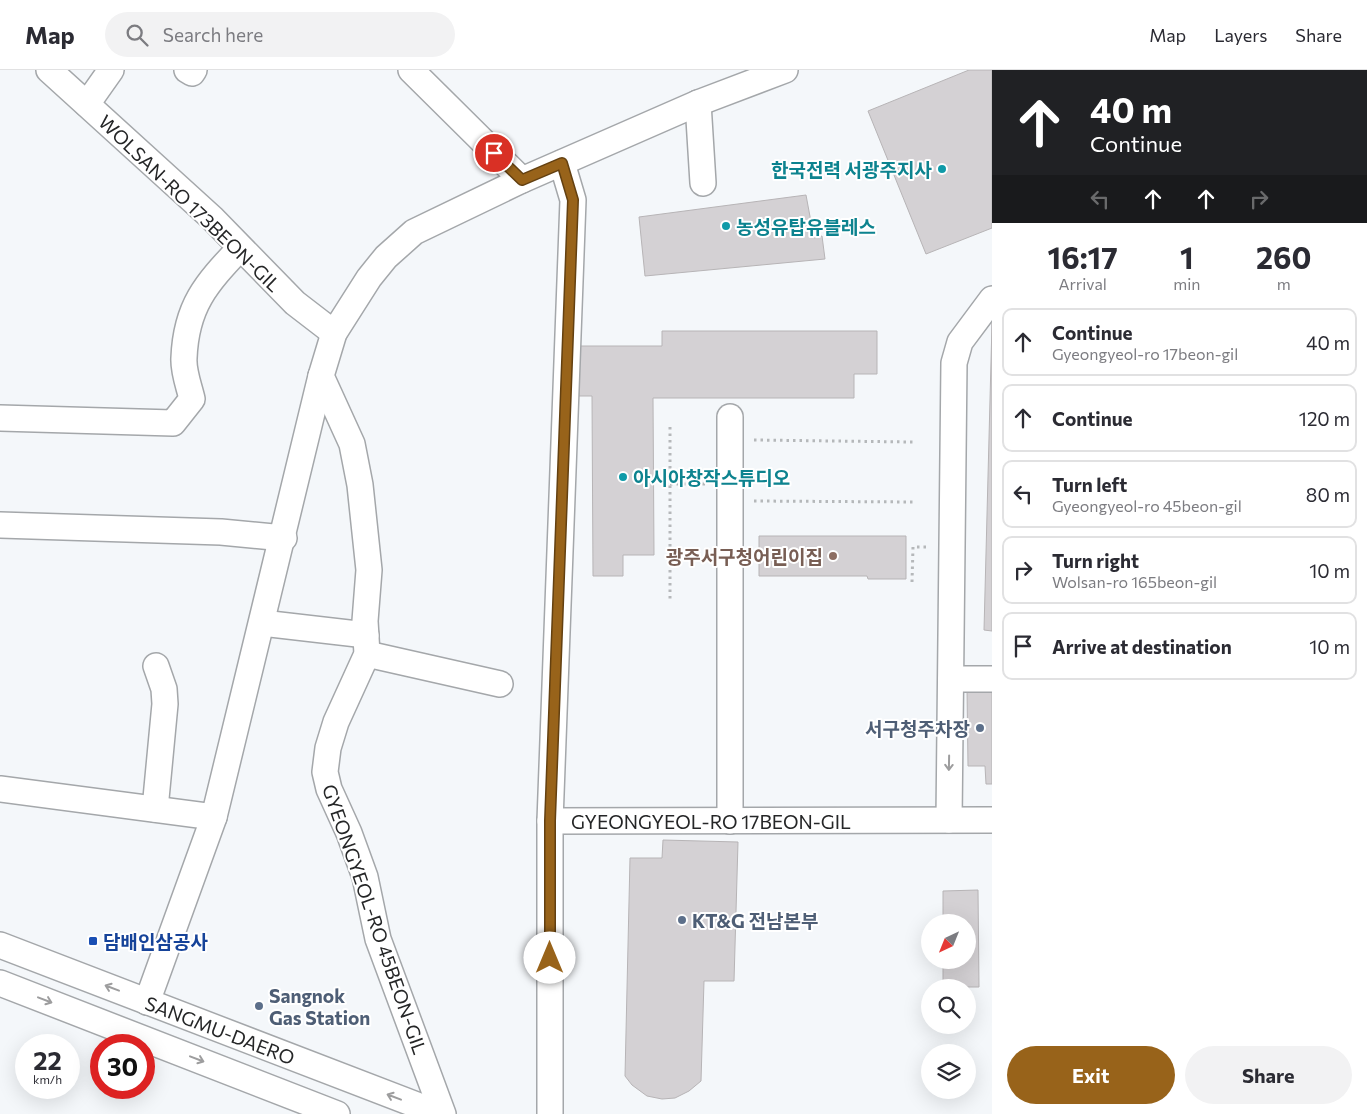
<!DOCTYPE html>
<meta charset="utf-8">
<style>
:root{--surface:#fff;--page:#f2f2f3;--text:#2b2b33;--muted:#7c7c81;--line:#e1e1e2;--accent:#98631a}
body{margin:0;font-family:Commissioner,"Noto Sans KR",sans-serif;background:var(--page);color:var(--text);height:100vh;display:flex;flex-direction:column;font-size:19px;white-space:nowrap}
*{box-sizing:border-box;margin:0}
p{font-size:16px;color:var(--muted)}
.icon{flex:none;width:28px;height:28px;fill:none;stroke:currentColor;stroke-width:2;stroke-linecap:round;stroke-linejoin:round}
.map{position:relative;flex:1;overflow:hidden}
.panel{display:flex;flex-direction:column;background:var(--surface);width:375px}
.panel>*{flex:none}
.hud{background:#202124;color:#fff;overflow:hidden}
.needle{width:32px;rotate:223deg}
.tools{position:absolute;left:921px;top:844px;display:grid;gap:10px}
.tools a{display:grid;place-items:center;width:55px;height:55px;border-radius:50%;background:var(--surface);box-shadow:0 5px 20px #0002;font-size:25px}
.speed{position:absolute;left:15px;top:964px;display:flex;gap:10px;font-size:25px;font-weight:700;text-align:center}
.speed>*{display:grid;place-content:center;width:65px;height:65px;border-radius:50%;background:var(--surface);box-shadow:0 5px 20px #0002;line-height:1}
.speed small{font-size:12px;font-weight:400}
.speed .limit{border:8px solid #d22;background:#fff;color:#111}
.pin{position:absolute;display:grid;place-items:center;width:42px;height:42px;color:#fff;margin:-21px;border:2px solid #fff;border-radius:50%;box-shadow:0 1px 5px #0007}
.me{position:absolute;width:55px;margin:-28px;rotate:0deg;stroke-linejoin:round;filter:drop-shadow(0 0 4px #0008)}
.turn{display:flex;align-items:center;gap:18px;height:105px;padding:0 15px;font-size:22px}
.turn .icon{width:65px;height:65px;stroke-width:2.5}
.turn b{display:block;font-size:35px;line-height:42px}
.lanes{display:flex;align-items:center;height:48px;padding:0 15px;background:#0003;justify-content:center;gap:25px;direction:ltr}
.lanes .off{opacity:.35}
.eta{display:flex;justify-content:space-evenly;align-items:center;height:85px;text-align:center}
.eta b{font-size:30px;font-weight:700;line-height:35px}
.primary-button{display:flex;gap:10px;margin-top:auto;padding:10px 15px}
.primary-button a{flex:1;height:58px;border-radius:30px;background:var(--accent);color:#fff;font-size:20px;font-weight:700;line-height:58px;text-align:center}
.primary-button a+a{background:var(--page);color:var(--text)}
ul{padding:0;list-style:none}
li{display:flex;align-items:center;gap:15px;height:68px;margin:0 10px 8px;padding:0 5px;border:2px solid var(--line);border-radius:10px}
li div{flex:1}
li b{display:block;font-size:19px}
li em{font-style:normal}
header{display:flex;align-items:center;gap:30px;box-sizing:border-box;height:70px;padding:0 25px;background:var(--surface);border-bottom:1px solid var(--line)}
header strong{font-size:24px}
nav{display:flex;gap:28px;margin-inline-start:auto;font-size:18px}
.search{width:350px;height:45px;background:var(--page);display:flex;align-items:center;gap:12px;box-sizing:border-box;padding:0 18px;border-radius:28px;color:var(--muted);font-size:19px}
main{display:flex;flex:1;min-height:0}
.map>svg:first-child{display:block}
.building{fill:#d4d1d4;stroke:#b7b4b6}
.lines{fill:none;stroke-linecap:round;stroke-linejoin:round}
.minor-casing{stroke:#a4a7aa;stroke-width:28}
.path{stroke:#b5b8ba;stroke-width:3;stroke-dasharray:2.5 4;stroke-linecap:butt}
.minor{stroke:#fff;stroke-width:25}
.oneway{stroke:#9d9d9e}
.route-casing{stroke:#634011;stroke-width:12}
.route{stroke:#98631a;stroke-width:9}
.culture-dot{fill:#0f9aa8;stroke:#fff;stroke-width:2}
.education-dot{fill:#8d6e63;stroke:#fff;stroke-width:2}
.service-dot{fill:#5c6f8a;stroke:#fff;stroke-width:2}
.transit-dot{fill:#1a4fb4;stroke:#fff;stroke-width:2}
.labels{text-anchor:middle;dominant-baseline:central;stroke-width:4;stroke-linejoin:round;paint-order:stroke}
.culture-label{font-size:19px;font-weight:bold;fill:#0d838f;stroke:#fff;text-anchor:start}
.street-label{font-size:19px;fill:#252627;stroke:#fff}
.education-label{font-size:19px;font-weight:bold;fill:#785e54;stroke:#fff;text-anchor:end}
.service-label{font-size:19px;font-weight:bold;fill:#4e5e75;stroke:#fff;text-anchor:start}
.transit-label{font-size:19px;font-weight:bold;fill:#164399;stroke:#fff;text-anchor:start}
</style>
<header>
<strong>Map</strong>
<div class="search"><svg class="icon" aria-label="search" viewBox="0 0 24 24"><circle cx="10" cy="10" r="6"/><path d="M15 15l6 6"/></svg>Search here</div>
<nav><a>Map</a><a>Layers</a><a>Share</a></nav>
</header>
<main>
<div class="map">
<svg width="992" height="1044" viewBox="0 0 992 1044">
<rect width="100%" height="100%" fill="#f4f7fa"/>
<g class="building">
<polygon points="969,0 992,0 992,158 926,184 868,41"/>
<polygon points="806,125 814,168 822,166 825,189 645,206 639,147"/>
<polygon points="992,253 992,561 984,560"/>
<polygon points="662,261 877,261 877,304 854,304 854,328 653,328 654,485 623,485 623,506 593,506 592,326 576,326 576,276 662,276"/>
<polygon points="759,466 906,466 906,509 868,509 867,506 759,506"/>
<polygon points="967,619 992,619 992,714 986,714 985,696 968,696"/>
<polygon points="663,770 738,772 734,911 704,911 701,1011 689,1021 675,1028 662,1029 647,1026 632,1015 625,1006 630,788 662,788"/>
<polygon points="978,820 979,917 943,917 943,890 968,890 968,852 943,852 943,821"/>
</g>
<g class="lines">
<g class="minor-casing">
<g id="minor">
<polyline points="49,0 212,148 295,233 334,263"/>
<polyline points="187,0 192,3 194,0"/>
<polyline points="411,0 522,110"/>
<polyline points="698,33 703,113"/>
<polyline points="87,34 111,0"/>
<polyline points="562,93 573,130 550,751 992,750"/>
<path d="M0,348L173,353L192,329C189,316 183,301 184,288C186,236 206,214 240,178"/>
<polyline points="0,455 221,462 284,468"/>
<polyline points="262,553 366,565"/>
<polyline points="367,584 500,614"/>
<polyline points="951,609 992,609"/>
<polyline points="0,719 214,747"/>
<polyline points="155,739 165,634 164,619 156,596"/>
<polyline points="949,750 954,293 960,272 992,229"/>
<polyline points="550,751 550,1044"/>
<polyline points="730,751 730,347"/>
<polyline points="0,875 440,1044"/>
<polyline points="0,913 337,1044"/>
<polyline points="147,932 214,747 321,306"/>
<polyline points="443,1044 378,869 365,807 349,763 329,719 325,702 328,678 336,652 367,584 365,551 369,500 360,415 352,374 321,306 334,263 369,208 386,187 414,162 522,110 698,33 785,0"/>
</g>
</g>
<g class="path">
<polyline points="670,357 670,532"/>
<polyline points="754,370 913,372"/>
<polyline points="670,414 707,414"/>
<polyline points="754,431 913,432"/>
<polyline points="912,512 913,477 929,477"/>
</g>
<use href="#minor" class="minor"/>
</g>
<defs><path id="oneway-shaft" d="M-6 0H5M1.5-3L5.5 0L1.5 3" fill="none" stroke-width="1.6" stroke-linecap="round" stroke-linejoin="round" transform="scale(1.25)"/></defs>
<g class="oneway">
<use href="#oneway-shaft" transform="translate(949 693) rotate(91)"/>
<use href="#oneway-shaft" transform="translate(112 918) rotate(-159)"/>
<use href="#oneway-shaft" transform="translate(45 930) rotate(21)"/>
<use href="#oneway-shaft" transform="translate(197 989) rotate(21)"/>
<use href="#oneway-shaft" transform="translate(394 1027) rotate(-159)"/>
</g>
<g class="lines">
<g class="route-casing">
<polyline id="route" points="494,83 522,110 562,93 573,130 550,751 550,888"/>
</g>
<use href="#route" class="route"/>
</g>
<g class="culture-dot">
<circle cx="942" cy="99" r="5"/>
<circle cx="726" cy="156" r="5"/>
<circle cx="623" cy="407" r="5"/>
</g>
<circle class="education-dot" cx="833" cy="486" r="5"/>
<g class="service-dot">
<circle cx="980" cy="658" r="5"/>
<circle cx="682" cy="850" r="5"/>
<circle cx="259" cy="936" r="5"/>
</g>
<rect class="transit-dot" x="88" y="866" width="10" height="10" rx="2.5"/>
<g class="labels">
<g class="culture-label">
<text x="932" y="99" text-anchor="end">한국전력 서광주지사</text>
<text x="736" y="156">농성유탑유블레스</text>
<text x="633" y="407">아시아창작스튜디오</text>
</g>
<g class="street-label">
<text transform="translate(190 133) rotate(44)">WOLSAN-RO 173BEON-GIL</text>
<text x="711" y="751">GYEONGYEOL-RO 17BEON-GIL</text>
<text transform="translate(375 849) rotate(71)">GYEONGYEOL-RO 45BEON-GIL</text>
<text transform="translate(220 960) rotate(21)">SANGMU-DAERO</text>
</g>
<g class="education-label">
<text x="823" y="486">광주서구청어린이집</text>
</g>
<g class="service-label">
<text x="970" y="658" text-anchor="end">서구청주차장</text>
<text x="692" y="850">KT&amp;G 전남본부</text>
<text x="269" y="925">Sangnok<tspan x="269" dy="22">Gas Station</tspan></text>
</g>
<g class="transit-label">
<text x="103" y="871">담배인삼공사</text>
</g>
</g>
</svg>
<div class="tools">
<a><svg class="needle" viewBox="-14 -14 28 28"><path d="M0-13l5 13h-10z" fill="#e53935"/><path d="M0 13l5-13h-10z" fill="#7c7c81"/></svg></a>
<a><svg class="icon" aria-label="search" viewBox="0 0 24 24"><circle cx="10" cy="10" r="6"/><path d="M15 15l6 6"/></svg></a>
<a><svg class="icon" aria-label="layers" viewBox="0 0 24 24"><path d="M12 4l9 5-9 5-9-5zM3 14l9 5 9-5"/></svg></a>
</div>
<div class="speed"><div>22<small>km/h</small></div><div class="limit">30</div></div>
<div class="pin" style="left:494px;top:83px;background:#d93025"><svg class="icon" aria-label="arrive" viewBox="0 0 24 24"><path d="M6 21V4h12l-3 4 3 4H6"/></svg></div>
<svg class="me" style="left:550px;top:888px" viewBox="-20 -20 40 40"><circle r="19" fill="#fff"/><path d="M0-13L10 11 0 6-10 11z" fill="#98631a"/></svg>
</div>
<section class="panel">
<div class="hud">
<div class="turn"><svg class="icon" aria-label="ahead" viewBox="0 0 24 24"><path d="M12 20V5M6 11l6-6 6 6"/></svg><div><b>40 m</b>Continue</div></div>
<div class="lanes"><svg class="icon off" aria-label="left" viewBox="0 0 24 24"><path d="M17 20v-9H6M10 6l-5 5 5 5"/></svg><svg class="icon" aria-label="ahead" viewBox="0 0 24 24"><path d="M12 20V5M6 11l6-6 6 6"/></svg><svg class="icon" aria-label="ahead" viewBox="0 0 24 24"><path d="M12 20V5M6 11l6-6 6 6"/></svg><svg class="icon off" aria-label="right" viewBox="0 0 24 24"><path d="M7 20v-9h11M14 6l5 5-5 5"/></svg></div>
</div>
<div class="eta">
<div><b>16:17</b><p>Arrival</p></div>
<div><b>1</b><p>min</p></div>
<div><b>260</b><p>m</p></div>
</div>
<ul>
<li><svg class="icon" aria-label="ahead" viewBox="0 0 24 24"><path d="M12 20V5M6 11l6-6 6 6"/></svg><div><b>Continue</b><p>Gyeongyeol-ro 17beon-gil</p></div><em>40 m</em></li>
<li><svg class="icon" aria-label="ahead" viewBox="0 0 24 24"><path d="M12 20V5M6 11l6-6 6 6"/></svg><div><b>Continue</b></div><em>120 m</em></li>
<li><svg class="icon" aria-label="left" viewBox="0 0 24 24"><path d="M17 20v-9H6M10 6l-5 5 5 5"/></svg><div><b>Turn left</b><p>Gyeongyeol-ro 45beon-gil</p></div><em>80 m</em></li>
<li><svg class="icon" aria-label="right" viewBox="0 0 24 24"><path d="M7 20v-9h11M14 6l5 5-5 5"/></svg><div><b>Turn right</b><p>Wolsan-ro 165beon-gil</p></div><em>10 m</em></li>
<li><svg class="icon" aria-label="arrive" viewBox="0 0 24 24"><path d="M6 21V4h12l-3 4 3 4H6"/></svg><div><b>Arrive at destination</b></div><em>10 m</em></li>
</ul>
<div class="primary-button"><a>Exit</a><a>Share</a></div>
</section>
</main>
